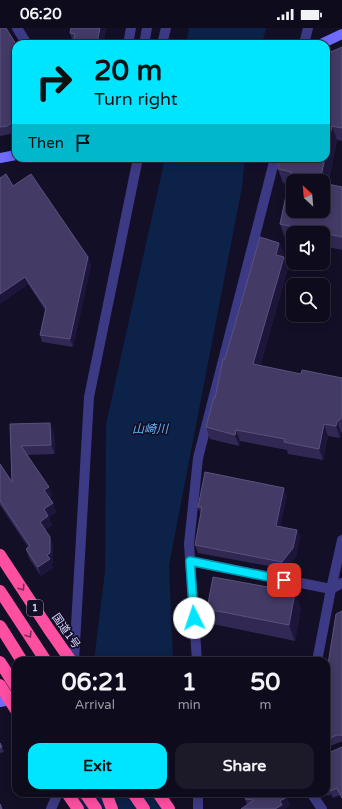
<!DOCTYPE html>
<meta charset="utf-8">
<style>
:root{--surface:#0e0b1c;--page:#1c1929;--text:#f1f3f6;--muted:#9b9ba3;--line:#2e2b3b;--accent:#00e5ff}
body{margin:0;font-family:"Varela Round","Noto Sans JP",sans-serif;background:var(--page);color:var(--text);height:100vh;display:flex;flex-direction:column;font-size:15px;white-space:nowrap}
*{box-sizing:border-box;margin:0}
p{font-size:13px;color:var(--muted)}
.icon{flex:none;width:22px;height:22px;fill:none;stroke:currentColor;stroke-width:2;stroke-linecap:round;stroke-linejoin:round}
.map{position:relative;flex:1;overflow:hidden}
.drawer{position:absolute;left:12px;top:629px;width:318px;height:140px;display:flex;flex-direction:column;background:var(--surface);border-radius:12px;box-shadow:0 2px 10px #0003,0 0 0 1px var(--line)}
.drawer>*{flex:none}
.guide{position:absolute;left:12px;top:12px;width:318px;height:122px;border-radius:12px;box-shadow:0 2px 10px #0003,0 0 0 1px var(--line);background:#00e5ff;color:#111;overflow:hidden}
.needle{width:26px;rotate:334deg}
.fabs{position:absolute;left:286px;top:146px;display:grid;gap:8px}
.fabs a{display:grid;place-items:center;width:44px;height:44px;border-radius:8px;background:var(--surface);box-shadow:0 2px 10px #0003,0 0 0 1px var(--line);font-size:20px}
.pin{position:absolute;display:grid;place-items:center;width:34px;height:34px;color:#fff;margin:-17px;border-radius:8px;box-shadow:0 2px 6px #0006}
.me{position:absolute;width:44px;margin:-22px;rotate:356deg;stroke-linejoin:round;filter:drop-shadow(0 0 3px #0008)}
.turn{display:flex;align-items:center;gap:14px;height:84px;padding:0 16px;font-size:18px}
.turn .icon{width:52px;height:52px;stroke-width:2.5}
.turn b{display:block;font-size:28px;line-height:34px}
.then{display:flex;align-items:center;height:38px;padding:0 16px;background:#0003;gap:8px;font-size:15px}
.eta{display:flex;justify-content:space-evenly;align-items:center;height:68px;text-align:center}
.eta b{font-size:24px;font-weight:700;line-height:28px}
.primary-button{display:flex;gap:8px;margin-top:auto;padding:8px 16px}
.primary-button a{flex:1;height:46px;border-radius:12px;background:var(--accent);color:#111;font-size:16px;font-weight:700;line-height:46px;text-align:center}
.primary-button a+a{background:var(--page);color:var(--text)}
.status{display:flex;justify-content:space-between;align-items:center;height:28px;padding:0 20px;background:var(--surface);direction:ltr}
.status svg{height:11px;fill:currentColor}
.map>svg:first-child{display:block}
.water{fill:#0c2248}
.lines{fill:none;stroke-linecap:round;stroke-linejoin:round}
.street{stroke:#3d3a85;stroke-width:10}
.secondary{stroke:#6f6bff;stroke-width:10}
.highway{stroke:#ff4fa3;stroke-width:12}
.wall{fill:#312854}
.shaded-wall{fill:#1d163a}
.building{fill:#433a66;stroke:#5a527e}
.oneway{stroke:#7d2c5e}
.route-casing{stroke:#0095a6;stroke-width:10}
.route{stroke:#00e5ff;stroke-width:7}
.labels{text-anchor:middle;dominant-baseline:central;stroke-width:3.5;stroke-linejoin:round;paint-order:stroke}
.shield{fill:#130f26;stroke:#9e99be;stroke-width:1}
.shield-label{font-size:10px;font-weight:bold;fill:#d9d4ff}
.street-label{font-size:11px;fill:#d9d4ff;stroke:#130f26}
.water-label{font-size:12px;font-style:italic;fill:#62b6ff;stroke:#130f26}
</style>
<div class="status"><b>06:20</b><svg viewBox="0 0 49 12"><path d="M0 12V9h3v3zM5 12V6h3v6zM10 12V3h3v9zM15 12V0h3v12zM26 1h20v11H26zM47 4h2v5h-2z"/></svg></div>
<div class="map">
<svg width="342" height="781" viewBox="0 0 342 781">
<rect width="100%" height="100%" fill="#130f26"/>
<g class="water">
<polygon points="189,0 266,0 262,16 186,16"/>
<polygon points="165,130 245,130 242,159 169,537 173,633 94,633 105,543 106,396"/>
<polygon points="78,765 171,765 170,781 76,781"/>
</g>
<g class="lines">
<g class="street">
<polyline points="17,0 27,16"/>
<polyline points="128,16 131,0"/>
<polyline points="144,16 147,0"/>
<polyline points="162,16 166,0"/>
<polyline points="304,16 308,0"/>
<polyline points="190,533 331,561 342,555"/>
<polyline points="74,633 89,369 138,130"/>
<polyline points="197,633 189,516 198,430 275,130"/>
<polyline points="317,633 331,561 342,512"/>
<polyline points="311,765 322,781"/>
<polyline points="51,781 58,765"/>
<polyline points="198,781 198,765"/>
</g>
<g class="secondary">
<polyline points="321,16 342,6"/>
<polyline points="0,130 16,127"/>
<polyline points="0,674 10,672"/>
</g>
<g class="highway">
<polyline points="0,527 48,600 71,633"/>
<polyline points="0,563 46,633"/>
<polyline points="0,598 22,633"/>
<polyline points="0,634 16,659"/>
<polyline points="0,657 16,682"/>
<polyline points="67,765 78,781"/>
<polyline points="85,765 96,781"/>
<polyline points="106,765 112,781"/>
<polyline points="133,765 144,781"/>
<polyline points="158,765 169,781"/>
</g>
</g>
<g class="wall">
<polygon points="0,0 16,16 16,102 10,106 0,108"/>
<polygon points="71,0 106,0 103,16 73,16 73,15 70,5"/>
<polygon points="342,19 342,113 337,112 328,156 342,159 342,222 323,218 323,205 293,205 293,212 285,210 280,196 288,156 283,155 278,141"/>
<polygon points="0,150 13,158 88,229 91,237 73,319 42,314 40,307 45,282 28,256 0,276"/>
<polygon points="279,215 284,226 283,229 284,229 288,240 260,338 301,346 342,350 342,404 341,404 340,410 328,408 323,432 288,426 287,422 240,413 239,418 210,411 206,399 215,370 225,331"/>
<polygon points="10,396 54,404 55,426 27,427 49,459 52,468 49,470 53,475 56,484 49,489 52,497 45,502 50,509 53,518 53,534 51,536 53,540 41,548 29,530 26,521 28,519 0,477 0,436 12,454"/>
<polygon points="287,468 280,498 297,502 300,509 296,528 285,541 198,525 195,517 201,486 198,479"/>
<polygon points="301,580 295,613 213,596 207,581"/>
<polygon points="342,583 342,714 340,714 326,720 326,649"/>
<polygon points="0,715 4,724 0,725"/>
<polygon points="342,719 342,771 340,767 333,770 331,766 328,768 326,765 326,726"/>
<polygon points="254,765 290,778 247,777 245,771"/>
</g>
<g class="shaded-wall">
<polygon points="100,0 106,0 103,16 97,16"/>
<polygon points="332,98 337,112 325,168 323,164 323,153 320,153 325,130 326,130 326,126"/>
<polygon points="279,215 284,226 280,238 276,227"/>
<polygon points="88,229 91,237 73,319 70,311"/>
<polygon points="284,229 288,240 257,348 253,336"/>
<polygon points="25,249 28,256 0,276 0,266"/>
<polygon points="337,393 341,404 340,410 336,398"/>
<polygon points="50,395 54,404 55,426 51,417"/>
<polygon points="324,396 328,408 323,432 319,421"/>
<polygon points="236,402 240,413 239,418 235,407"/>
<polygon points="49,459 52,468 47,471 44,462"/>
<polygon points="284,460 287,468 279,505 276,498"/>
<polygon points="53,475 56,484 49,489 52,497 43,503 40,494 44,481"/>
<polygon points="297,502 300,509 296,528 285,541 282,534"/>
<polygon points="50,509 53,518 53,534 51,536 53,540 41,548 38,539 47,527"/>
<polygon points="295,564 301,580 295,613 289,597"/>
<polygon points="287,769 290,778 285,781 275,781 280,773"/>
</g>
<g class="building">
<polygon points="0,0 6,0 16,16 16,92 7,98 0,99"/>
<polygon points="71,0 100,0 97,15 100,16 73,16 75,6 70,5"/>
<polygon points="342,19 342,100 332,98 326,126 326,26"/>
<polygon points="280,130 325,130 320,153 293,153 293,183 323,183 323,155 342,159 342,209 280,196 291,144 278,141"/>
<polygon points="6,146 13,158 31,146 88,229 70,311 40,307 46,280 25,249 0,266 0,150"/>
<polygon points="260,209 279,215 276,227 284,229 253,336 301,346 302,342 342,350 342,390 337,393 336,398 324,396 319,421 284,414 285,411 236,402 235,407 206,399 214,369 215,370 223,331 225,331"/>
<polygon points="50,395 51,417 21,418 49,459 44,462 53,475 44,481 48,488 40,494 50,509 50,525 47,527 50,531 38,539 26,521 30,518 0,473 0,436 12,454 10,396"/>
<polygon points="205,444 284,460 276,498 297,502 293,520 282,534 195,517 202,479 198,479"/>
<polygon points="213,549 295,564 289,597 207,581"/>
<polygon points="342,583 342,708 341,707 337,707 326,712 326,649 336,586"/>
<polygon points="0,715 2,719 0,720"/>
<polygon points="342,719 342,770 337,760 331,763 329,759 326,761 326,726"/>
<polygon points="254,765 284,765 287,769 280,773 282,777 275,781 241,781 254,772 245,771"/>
<polygon points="0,776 2,781 0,781"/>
</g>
<defs><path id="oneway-chevron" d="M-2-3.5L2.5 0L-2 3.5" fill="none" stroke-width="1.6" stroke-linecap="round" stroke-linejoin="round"/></defs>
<g class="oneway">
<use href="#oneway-chevron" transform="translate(22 560) rotate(56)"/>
<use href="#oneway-chevron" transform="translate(29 607) rotate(57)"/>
</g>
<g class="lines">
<g class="route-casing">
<polyline id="route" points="194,590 190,533 284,552"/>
</g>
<use href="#route" class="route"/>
</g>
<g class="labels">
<rect class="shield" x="27" y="572" width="16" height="16" rx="3"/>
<g class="shield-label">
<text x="35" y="580">1</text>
</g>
<g class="street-label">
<text transform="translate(66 603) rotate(55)">国道1号</text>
</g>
<g class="water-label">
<text x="150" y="401">山崎川</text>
</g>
</g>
</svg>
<div class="fabs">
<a><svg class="needle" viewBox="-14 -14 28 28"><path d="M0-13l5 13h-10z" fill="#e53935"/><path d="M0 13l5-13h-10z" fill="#9b9ba3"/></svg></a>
<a><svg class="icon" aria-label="sound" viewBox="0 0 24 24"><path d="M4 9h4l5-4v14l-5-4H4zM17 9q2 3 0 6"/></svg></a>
<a><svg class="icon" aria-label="search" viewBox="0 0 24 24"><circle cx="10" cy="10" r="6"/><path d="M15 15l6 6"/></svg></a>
</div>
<div class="pin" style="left:284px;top:552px;background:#d93025"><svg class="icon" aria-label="arrive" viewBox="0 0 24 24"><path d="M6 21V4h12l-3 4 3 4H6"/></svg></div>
<svg class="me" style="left:194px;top:590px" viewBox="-20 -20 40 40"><circle r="19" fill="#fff"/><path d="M0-13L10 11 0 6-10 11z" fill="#00e5ff"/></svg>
<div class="guide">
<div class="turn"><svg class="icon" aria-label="right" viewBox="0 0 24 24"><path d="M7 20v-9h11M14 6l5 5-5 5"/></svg><div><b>20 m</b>Turn right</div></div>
<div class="then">Then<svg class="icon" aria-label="arrive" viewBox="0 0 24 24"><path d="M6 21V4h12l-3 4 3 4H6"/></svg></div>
</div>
<section class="drawer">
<div class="eta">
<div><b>06:21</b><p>Arrival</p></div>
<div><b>1</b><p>min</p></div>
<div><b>50</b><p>m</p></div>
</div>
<div class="primary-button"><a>Exit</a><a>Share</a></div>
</section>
</div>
